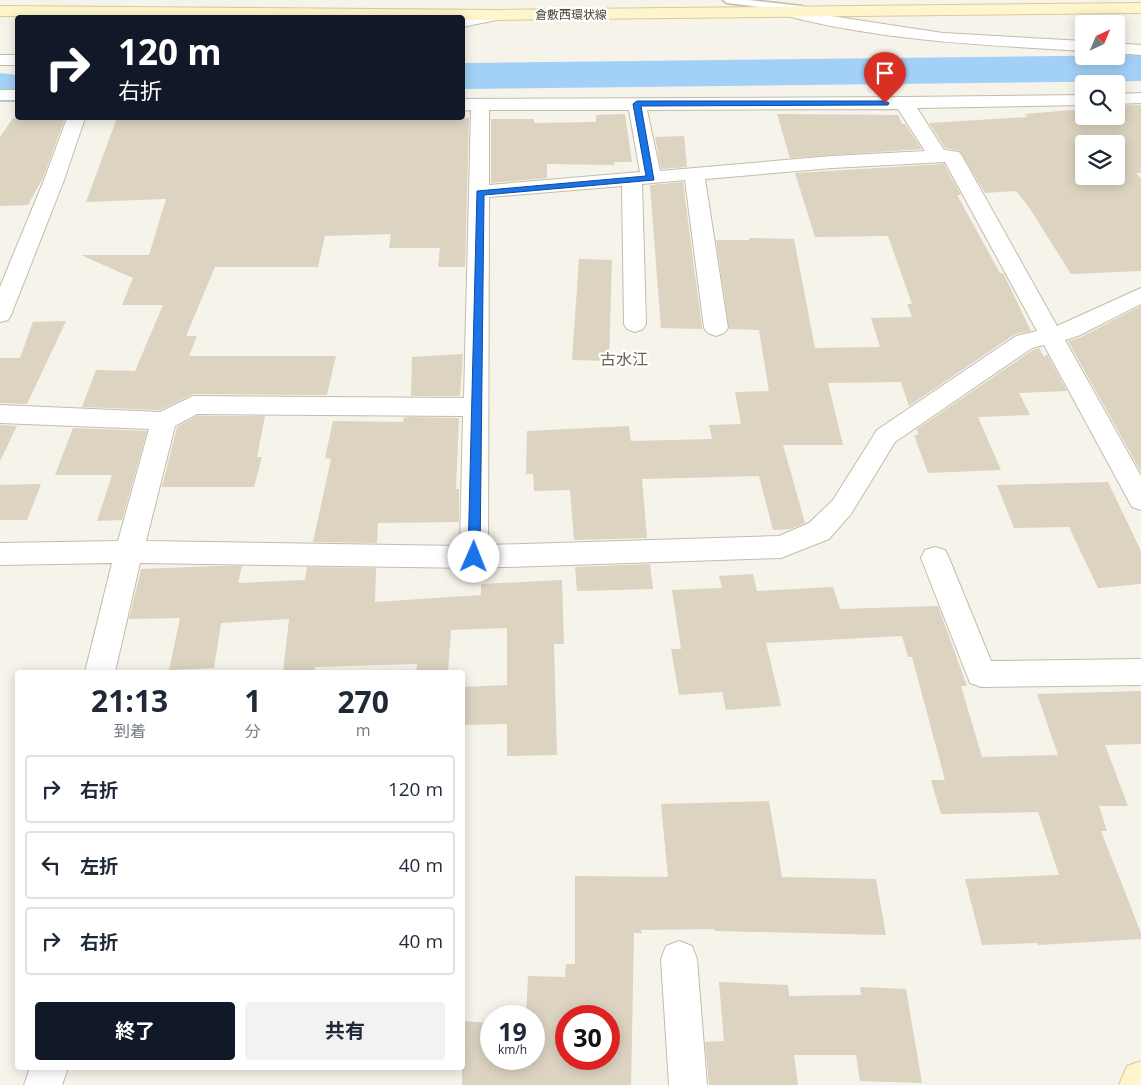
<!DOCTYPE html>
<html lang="ja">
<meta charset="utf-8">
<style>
:root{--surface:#fff;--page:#f2f2f3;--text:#1f2937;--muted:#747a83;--line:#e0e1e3;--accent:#111827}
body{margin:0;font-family:"Open Sans","Noto Sans JP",sans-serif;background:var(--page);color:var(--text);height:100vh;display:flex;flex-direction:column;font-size:19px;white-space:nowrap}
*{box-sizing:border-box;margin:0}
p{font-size:16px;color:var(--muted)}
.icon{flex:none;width:28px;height:28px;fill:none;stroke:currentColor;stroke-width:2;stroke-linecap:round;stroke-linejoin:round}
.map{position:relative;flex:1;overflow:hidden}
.side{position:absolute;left:15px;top:670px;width:450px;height:400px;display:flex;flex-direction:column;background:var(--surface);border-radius:5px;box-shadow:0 2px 12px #0003}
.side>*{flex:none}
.guide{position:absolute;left:15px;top:15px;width:450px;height:105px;border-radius:5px;box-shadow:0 2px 12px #0003;background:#111827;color:#fff;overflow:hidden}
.needle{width:32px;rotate:44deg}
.controls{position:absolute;left:1075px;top:15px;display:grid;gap:10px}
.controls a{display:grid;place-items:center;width:50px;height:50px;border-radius:5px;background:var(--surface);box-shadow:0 2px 12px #0003;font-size:25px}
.speed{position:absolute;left:480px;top:1005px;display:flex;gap:10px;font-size:25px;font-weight:700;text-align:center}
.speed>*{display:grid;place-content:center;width:65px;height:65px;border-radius:50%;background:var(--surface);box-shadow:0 2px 12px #0003;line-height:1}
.speed small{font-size:12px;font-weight:400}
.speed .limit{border:8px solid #d22;background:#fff;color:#111}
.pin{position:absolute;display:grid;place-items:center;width:42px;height:42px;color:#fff;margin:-51px -21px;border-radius:50% 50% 50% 0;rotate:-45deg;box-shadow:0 0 5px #0007}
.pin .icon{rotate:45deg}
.me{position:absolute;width:55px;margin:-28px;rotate:1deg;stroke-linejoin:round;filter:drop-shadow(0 0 4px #0008)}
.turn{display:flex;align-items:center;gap:18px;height:105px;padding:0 20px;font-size:22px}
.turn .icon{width:65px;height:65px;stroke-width:2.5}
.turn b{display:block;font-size:35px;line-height:42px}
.eta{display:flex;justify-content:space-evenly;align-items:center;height:85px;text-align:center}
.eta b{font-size:30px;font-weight:700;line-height:35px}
.cta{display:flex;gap:10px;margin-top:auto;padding:10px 20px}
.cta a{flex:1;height:58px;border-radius:5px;background:var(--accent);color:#fff;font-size:20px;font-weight:700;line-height:58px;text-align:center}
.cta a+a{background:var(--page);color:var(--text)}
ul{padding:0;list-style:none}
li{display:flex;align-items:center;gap:15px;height:68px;margin:0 10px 8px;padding:0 10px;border:2px solid var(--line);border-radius:5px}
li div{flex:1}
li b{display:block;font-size:19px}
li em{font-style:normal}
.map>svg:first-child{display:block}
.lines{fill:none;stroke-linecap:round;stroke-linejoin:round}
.stream{fill:#a2d0f7;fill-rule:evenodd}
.river{fill:#a2d0f7;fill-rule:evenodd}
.building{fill:#dcd3c1;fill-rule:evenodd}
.lane-casing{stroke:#c3bcab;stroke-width:3}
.street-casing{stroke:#c3bcab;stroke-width:2}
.secondary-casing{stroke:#dacb96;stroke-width:2}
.lane{fill:#fff;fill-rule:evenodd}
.street{fill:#fff;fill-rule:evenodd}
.secondary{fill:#fff5cc;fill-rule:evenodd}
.route{fill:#1a73e8;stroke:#114b97}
.labels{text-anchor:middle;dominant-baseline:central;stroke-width:4.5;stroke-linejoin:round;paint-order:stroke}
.far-street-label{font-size:12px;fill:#4b4537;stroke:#fff}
.neighbourhood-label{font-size:16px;fill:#6f634d;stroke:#fff}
</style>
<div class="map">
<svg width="1141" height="1085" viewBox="0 0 1141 1085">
<rect width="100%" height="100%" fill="#f6f3ea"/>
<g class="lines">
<rect class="stream" x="0" y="98" width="18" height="4"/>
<g class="river">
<polygon points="1141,55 1141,81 462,89 462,63"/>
<polygon points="0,73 18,75 18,101 0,99"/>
</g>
</g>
<g class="building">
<path d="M1141,105V173H1136L1141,178V271L1071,274L1030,209L1016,191L985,193L960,151L945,148L929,123L1028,117L1025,114L1084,109V116H1116V106ZM1084,144H1116V176H1084Z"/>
<polygon points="625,114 632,162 614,162 614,165 547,164 547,178 491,183 491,119 534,119 534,123 596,122 596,115"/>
<polygon points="777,114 898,115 902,124 905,124 922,149 790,158"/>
<polygon points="13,118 65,118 43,178 28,205 0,206 0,137"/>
<polygon points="117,118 469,118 465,267 438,267 440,248 389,248 391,234 325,236 318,267 215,267 186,336 197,336 189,356 336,356 327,395 193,394 160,410 82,407 96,370 135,371 163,305 122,305 133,278 81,255 149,255 166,199 86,202"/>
<polygon points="684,136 687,167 661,169 655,137"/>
<polygon points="944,164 961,195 957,195 1000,273 1003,273 1031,331 1015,334 909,406 901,382 828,383 843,445 783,445 805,523 790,529 773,530 759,476 642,479 647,538 574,540 570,490 534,491 533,474 526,474 527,431 629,426 631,441 712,439 709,425 741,424 735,392 769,391 759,330 729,329 716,240 749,240 749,238 794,239 815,348 880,347 871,318 912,317 907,304 912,304 888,236 815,237 795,173"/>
<polygon points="683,182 702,328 702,329 661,328 650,185"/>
<polygon points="579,259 612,260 609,361 572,360"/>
<polygon points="1141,306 1141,472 1068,341 1079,338"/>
<polygon points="66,321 27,404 0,403 0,358 20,358 33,322"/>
<polygon points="1039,348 1044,357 1047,354 1067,391 1019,393 1030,415 978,417 1001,470 928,473 914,435 918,435 917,429 1033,350"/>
<polygon points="463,354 460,396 411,396 412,357"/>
<polygon points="197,416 265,416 257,457 262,457 254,487 162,487 177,427"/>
<polygon points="411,417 459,418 456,489 459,489 459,522 378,523 377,543 313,542 331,459 325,458 333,421 403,422 404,418"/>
<polygon points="0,425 17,426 0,461"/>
<polygon points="73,428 147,431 122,520 97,521 112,475 55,475"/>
<polygon points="1108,482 1141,551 1141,584 1098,588 1069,527 1014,528 997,485"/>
<polygon points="41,484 27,520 0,520 0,485"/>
<polygon points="650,564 653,589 577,591 575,567"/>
<polygon points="217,566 242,566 238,583 305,580 307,567 376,568 375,602 481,595 481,584 562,580 564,644 554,644 557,755 507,756 507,724 462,725 462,687 507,685 507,628 451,630 448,672 416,672 417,664 315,667 315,672 283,672 289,619 221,623 214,668 169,670 180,618 129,619 141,569"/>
<polygon points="753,574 757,591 833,587 840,609 938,606 967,686 961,686 982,757 1058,755 1037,694 1141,691 1141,744 1105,745 1128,806 1099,806 1107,831 1101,831 1141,933 1141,939 1038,945 1037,943 982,945 965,879 1059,875 1038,812 941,814 931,780 945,780 912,657 908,657 902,636 766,643 781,706 726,710 722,692 679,695 671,649 681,649 672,590 722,588 719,576"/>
<path d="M769,801L782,877L876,879L886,935L715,931L714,929L641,930L642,933H634L631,1085H462V1021L491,1023V1059H534V1016H526L528,976L565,977L566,964H575V876L668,877L661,804ZM566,1016H609V1059H566Z"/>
<polygon points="719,982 788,985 789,996 861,995 860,987 906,989 922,1083 860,1081 856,1055 794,1055 798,1085 709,1085 705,1042 724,1041"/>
</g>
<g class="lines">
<g class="lane-casing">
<polygon id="lane" points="723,0 749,0 802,6 806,9 802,12 727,3"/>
</g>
<g class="street-casing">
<g id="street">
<path d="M793,8L831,16L943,33L1084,41V51C984,45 884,41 787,16L785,13L787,10Z"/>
<polygon points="496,10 502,11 504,15 502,19 462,27 462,18 460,18"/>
<polygon points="1116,43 1141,45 1141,55 1116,53"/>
<rect x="0" y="55" width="18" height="10"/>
<rect x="0" y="90" width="18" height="10"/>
<polygon points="1141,93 1141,103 1116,104 1116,94"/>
<path d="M1084,95V105L917,108L944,150L959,152L962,156L1057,326L1141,288V304L1078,336L1065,340L1141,476V510L1132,507L1044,345L1032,348L895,442L851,514L829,539L781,558L474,568L140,563L115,672H85L112,563L0,565V543L118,541L149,429L0,423V405L160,412L193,396L464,398L471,110L462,111V99L904,97ZM898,109L925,151L832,156L660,171L647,110ZM489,110H629L640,172L489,185ZM945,162L1037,331L1016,336L877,430L833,500L809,523L779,536L488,545L489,197L622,186L624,324L627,329L635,332L643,329L646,324L642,184L685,180L704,328L708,333L716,336L724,333L728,328L705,179L832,168ZM197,414L463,416L460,546L146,541L175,426Z"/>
<polygon points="67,118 85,118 64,180 11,315 8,320 0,322 0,287 44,180"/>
<polygon points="935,547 945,550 949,558 991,661 1141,659 1141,685 981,687 970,683 921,558 925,550"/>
<polygon points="679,941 692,946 697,959 707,1085 669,1085 661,959 666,946"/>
<polygon points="30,1068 68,1068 62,1085 24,1085"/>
</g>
</g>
<g class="secondary-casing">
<g id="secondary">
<polygon points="1141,3 1141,13 496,20 462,20 462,18 0,16 0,6 496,10"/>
<polygon points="1141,1061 1141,1085 1119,1085 1127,1066"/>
</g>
</g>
<use href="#lane" class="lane"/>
<use href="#street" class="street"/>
<use href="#secondary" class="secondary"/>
</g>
<polygon class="route" points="885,101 889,103 888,105 641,106 654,180 484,195 480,557 478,560 470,560 468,557 477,191 646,176 633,104 637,101"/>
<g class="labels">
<g class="far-street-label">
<text x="571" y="14">倉敷西環状線</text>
</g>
<g class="neighbourhood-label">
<text x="624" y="359">古水江</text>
</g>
</g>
</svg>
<div class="controls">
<a><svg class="needle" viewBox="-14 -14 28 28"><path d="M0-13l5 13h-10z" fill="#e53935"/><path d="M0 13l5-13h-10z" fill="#747a83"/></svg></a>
<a><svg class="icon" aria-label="search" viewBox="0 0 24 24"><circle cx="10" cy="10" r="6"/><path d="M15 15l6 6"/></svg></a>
<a><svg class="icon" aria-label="layers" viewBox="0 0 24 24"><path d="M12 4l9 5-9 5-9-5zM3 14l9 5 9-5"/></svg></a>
</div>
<div class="speed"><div>19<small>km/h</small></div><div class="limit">30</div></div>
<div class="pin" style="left:885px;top:103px;background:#d93025"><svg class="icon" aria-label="arrive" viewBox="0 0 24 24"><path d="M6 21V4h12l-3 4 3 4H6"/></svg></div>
<svg class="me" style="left:474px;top:557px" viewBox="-20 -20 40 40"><circle r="19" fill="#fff"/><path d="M0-13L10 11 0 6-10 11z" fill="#1a73e8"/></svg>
<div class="guide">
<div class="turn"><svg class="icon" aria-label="right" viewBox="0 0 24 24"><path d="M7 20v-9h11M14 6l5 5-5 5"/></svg><div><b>120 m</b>右折</div></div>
</div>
<section class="side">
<div class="eta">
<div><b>21:13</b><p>到着</p></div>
<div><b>1</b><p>分</p></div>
<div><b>270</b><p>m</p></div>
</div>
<ul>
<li><svg class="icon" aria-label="right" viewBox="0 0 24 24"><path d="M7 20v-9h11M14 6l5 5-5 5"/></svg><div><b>右折</b></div><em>120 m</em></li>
<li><svg class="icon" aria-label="left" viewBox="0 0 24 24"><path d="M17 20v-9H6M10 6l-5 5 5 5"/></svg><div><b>左折</b></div><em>40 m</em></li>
<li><svg class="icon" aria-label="right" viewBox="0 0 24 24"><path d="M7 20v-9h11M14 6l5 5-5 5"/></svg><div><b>右折</b></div><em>40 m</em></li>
</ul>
<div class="cta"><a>終了</a><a>共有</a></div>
</section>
</div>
